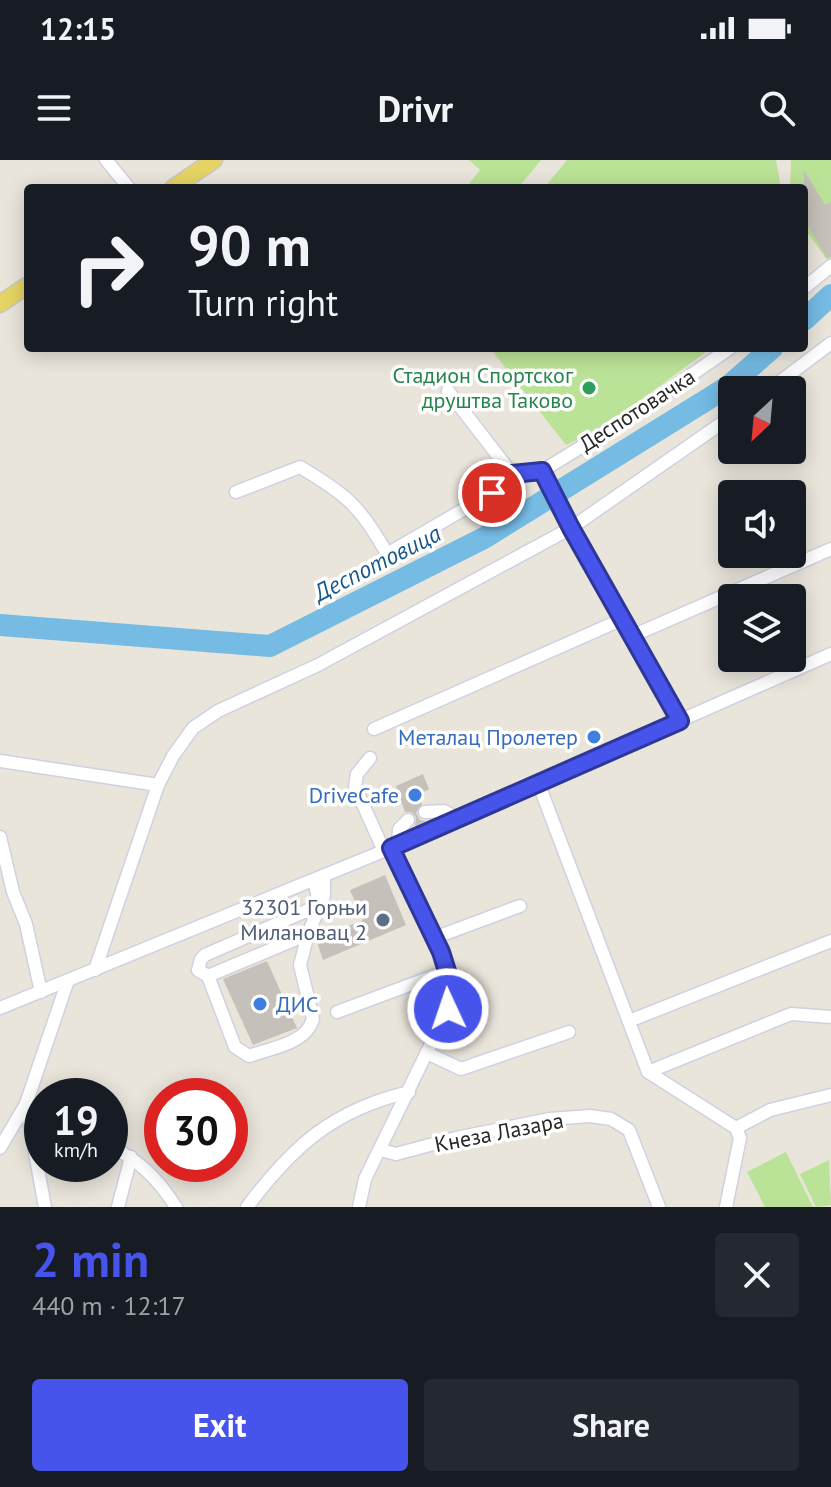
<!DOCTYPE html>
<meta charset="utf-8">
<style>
:root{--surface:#171b24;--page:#242831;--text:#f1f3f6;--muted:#9ea1a6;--accent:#4654eb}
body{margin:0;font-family:"PT Sans",sans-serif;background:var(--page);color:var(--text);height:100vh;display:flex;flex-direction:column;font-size:30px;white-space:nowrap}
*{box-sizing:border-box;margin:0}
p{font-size:26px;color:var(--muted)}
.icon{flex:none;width:44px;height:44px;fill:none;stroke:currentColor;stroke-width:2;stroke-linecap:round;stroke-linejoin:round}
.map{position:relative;height:1047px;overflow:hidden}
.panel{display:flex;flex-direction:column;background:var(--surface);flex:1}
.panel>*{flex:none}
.guide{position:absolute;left:24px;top:24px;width:784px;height:168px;border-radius:8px;box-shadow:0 4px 20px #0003;background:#171b24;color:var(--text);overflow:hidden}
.needle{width:52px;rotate:206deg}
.fabs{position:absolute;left:718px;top:216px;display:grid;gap:16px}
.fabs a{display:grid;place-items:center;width:88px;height:88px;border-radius:8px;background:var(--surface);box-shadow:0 4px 20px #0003;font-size:40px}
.speed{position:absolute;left:24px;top:918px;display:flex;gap:16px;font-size:40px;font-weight:700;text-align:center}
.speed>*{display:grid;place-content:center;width:104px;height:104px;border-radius:50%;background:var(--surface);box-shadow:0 4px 20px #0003;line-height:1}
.speed small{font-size:20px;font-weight:400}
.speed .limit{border:12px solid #d22;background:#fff;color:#111}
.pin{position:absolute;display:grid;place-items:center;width:68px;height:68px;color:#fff;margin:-34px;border:4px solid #fff;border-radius:50%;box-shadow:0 2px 8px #0007}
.me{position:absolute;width:88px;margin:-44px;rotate:357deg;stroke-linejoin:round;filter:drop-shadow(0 0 6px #0008)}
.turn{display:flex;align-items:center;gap:28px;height:168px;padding:0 32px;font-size:36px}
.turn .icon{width:104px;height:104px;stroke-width:2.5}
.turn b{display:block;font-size:56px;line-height:68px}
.round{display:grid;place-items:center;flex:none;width:84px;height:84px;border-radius:8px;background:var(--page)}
.headline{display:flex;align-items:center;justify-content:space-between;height:136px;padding:0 32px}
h1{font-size:48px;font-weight:800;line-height:60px;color:var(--accent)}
.primary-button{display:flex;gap:16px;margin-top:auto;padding:16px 32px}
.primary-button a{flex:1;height:92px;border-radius:8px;background:var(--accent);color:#fff;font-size:32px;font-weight:800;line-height:92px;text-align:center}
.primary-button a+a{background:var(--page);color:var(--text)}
.status{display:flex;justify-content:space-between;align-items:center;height:56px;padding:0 40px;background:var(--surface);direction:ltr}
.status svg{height:22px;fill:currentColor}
header{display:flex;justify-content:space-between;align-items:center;height:104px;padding:0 32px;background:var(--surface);font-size:36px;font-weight:800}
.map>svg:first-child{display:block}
.pitch{fill:#bbe397}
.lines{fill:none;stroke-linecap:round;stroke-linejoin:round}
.river{stroke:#75bbe4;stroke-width:22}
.building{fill:#c5c1ba}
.minor-casing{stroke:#d0d1e0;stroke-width:15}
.major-casing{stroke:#c7c7c7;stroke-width:19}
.minor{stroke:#fff;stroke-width:12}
.major{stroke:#e5d464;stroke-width:16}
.route-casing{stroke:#2e3799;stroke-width:20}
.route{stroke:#4654eb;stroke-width:14}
.leisure-dot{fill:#2e9e5b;stroke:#fff;stroke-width:3}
.shop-dot{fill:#3f7fe0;stroke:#fff;stroke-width:3}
.service-dot{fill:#5c6f8a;stroke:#fff;stroke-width:3}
.labels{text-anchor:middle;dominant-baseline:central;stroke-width:7;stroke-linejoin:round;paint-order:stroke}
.leisure-label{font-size:22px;fill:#27864d;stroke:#fff;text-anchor:end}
.street-label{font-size:22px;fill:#282828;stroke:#fff}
.shop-label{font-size:22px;fill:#366cbe;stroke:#fff;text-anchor:end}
.service-label{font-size:22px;fill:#4e5e75;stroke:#fff;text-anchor:end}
.water-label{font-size:24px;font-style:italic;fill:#17588c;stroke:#fff}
</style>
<div class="status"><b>12:15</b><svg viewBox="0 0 49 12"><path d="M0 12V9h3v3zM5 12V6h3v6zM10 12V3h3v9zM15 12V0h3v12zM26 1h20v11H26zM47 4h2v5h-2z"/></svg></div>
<header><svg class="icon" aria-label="menu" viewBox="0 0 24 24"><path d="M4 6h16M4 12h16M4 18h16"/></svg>Drivr<svg class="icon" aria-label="search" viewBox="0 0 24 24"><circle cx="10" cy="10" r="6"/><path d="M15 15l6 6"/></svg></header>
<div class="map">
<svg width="831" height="1047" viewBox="0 0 831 1047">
<rect width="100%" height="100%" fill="#e9e5db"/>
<g class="pitch">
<polygon points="469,0 541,0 518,28 472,28 468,25 480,10"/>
<polygon points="567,0 776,0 781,28 544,28"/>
<polygon points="791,0 831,0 831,98 827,100 804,68 804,28 790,28"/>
<polygon points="490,188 711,188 603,268 566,285"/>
<polygon points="786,992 813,1047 765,1047 747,1012"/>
<polygon points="829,1000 831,1045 816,1047 800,1014"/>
</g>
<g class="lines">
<g class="river">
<polyline points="804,160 831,135"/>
<polyline points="0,465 270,486 484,378 729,226 772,188"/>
</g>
</g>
<g class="building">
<polygon points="804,10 825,45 831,42 831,97 827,98 804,60"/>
<polygon points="423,614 429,629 418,635 422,644 416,653 420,660 426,661 415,666 416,657 411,652 405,652 396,626"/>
<polygon points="385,715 406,765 323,800 316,779 363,760 350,730"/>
<polygon points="267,801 297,868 253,885 223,819"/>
</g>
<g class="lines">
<g class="minor-casing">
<g id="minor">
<polyline points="106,0 129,28"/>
<polyline points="804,128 831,106"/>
<polyline points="769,230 831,183"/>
<polyline points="448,231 512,314"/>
<polyline points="542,311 680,561"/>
<path d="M236,332L300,307C346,334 361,347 387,394L492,333L512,314L542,311L638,252L730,188"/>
<polyline points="632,476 831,389"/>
<polyline points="374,569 623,459"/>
<polyline points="370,598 357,614 355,627 384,691"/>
<polyline points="0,601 158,625"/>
<polyline points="539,625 648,912 736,968 740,978 726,1047"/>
<polyline points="425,652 444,651 459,659"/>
<polyline points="0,677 13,732 26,764 41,832"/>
<polyline points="398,685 399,669 408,660"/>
<polyline points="314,720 318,738 313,748 205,795 201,799 198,810 208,816 308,774 324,736 324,716"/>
<polyline points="434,778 520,746"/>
<polyline points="95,810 158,625 173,596 193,568 218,551 318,505 571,368 732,256"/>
<path d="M208,816L235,887L249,896C271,888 306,884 313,859L300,805L308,774"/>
<polyline points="0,848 391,688 831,494"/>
<polyline points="337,852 447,811"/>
<polyline points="629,861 831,781"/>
<polyline points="427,893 461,909 569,872"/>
<polyline points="648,912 791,854 831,857"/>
<polyline points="26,944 45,1047"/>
<polyline points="26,944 42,952"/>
<polyline points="736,968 770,950 831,935"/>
<path d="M110,986C140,1001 158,1019 176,1047"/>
<polyline points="0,988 26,944 67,823"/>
<polyline points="380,990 396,994 456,978 550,959 590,956 611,959 629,970 659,1047"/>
<polyline points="118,1047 131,997"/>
<path d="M247,1047C293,986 333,950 409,932"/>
<polyline points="359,1047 365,1019 448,849 447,811 441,792 391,688"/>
</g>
</g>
<g class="major-casing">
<g id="major">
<polyline points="173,28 214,0"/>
<polyline points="0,144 28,125"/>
</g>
</g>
<use href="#minor" class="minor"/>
<use href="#major" class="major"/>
</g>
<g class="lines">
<g class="route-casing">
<polyline id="route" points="448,849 447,811 441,792 391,688 680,561 571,368 542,311 512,314 492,333"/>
</g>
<use href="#route" class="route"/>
</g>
<circle class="leisure-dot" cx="589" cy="228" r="8"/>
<g class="shop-dot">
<circle cx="594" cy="577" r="8"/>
<circle cx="415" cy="635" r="8"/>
<circle cx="260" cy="844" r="8"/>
</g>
<circle class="service-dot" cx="383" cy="760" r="8"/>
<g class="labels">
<g class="leisure-label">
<text x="573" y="215">Стадион Спортског<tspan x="573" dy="25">друштва Таково</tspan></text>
</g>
<g class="street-label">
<text transform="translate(637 250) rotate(-33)">Деспотовачка</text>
<text transform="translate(499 972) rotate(-11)">Кнеза Лазара</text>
</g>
<g class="shop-label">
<text x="578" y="577">Металац Пролетер</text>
<text x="399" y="635">DriveCafe</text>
<text x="276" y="844" text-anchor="start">ДИС</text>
</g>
<g class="service-label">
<text x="367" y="747">32301 Горњи<tspan x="367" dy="25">Милановац 2</tspan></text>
</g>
<g class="water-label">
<text transform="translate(377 403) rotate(-27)">Деспотовица</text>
</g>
</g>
</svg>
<div class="fabs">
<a><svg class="needle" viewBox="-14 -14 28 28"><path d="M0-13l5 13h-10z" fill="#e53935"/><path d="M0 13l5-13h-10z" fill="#9ea1a6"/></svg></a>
<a><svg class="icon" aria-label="sound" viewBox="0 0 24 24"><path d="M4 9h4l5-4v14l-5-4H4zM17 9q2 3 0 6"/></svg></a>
<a><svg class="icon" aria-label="layers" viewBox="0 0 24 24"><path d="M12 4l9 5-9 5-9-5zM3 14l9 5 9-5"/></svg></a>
</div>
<div class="speed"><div>19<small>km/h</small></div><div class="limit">30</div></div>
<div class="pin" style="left:492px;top:333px;background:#d93025"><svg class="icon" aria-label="arrive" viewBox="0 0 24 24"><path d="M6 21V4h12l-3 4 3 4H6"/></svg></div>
<svg class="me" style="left:448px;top:849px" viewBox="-20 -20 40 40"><circle r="17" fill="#4654eb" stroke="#fff" stroke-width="3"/><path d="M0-11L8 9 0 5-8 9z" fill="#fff"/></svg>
<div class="guide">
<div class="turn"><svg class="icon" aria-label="right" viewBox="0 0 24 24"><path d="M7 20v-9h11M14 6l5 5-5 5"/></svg><div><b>90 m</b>Turn right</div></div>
</div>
</div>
<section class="panel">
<div class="headline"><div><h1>2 min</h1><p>440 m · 12:17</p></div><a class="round"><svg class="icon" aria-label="close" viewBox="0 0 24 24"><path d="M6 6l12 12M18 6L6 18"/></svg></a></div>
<div class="primary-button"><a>Exit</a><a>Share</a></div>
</section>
